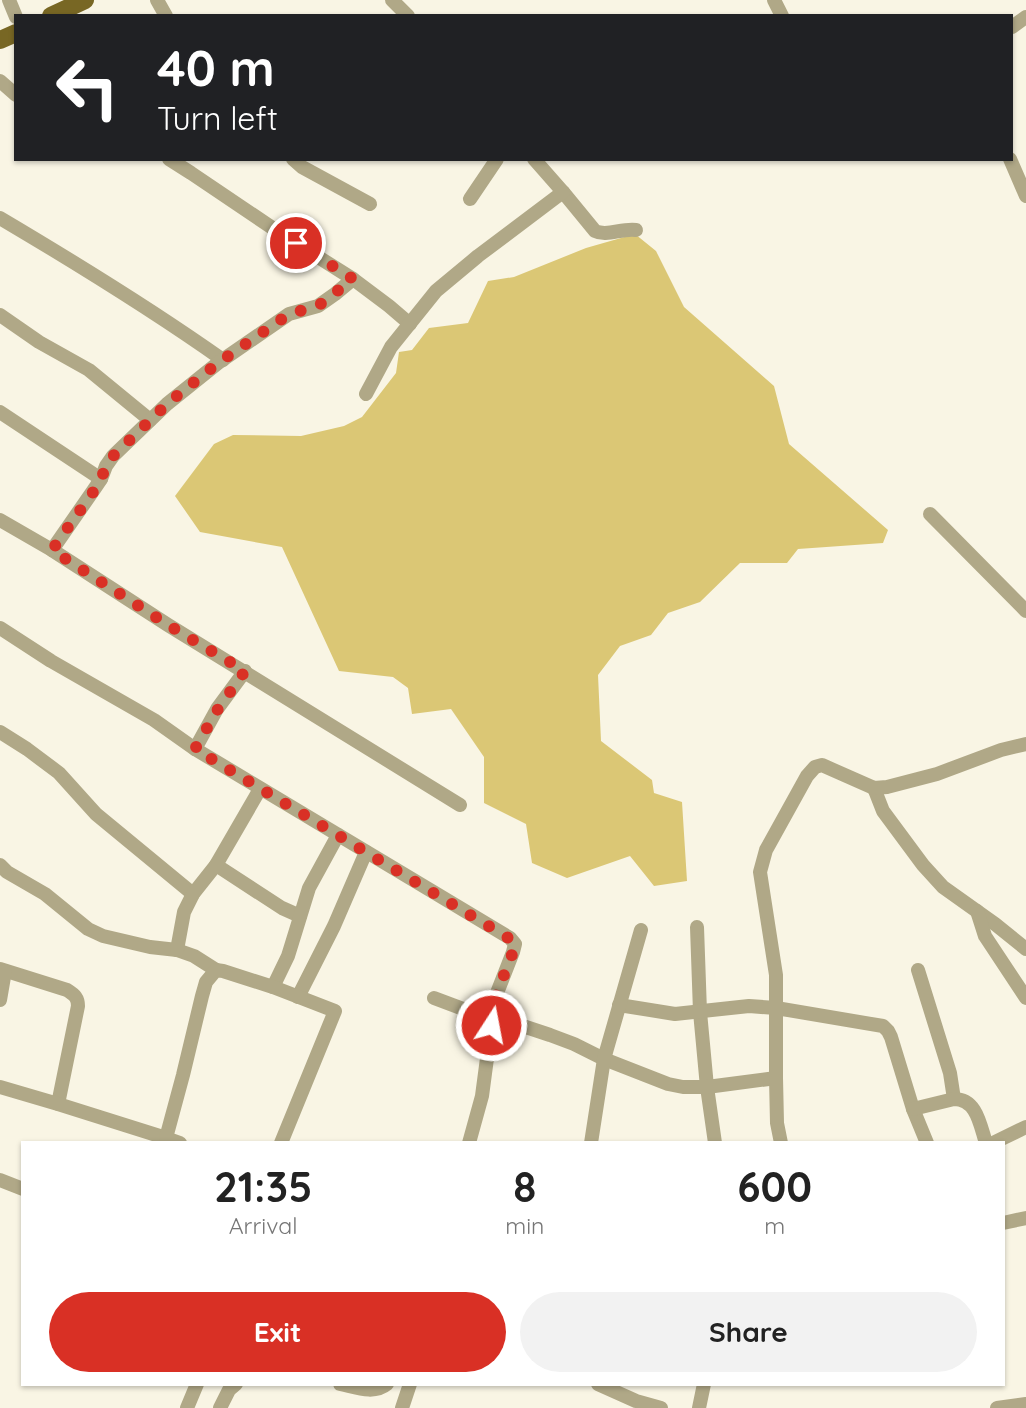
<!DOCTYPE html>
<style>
:root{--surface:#fff;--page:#f2f2f2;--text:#222;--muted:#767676;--accent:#d93025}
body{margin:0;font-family:Quicksand,sans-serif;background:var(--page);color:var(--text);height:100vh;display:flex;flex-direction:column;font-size:26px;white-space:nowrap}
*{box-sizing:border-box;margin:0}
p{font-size:23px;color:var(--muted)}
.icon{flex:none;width:38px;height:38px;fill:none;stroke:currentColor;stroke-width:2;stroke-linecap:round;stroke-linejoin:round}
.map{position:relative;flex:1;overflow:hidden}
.sheet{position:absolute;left:21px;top:1141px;width:984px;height:245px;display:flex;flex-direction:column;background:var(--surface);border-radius:0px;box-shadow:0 2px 5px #0004}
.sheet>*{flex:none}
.hud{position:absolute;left:14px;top:14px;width:999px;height:147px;border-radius:0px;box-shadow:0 2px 5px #0004;background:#202124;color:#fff;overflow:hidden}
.pin{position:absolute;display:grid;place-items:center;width:60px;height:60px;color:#fff;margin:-30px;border:4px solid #fff;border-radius:50%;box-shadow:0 2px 7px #0007}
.me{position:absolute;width:77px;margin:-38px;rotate:11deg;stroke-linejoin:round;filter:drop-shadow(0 0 5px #0008)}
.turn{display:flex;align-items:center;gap:24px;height:147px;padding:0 28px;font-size:32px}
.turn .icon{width:91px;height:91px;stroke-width:2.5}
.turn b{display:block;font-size:49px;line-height:60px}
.eta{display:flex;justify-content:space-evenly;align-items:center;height:119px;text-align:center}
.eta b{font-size:42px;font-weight:700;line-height:49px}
.cta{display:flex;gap:14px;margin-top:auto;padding:14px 28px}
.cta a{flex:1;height:80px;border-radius:42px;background:var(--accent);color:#fff;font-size:28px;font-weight:700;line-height:80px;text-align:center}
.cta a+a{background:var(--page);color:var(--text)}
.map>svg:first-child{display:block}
.water{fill:#dbc775}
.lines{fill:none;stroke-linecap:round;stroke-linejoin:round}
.minor{stroke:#b0a887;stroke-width:14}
.major{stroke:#786724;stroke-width:18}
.route{stroke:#d93025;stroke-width:12;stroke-dasharray:0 21.6}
</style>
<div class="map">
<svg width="1026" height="1408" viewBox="0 0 1026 1408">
<rect width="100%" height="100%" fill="#f9f5e4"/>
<polygon class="water" points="635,234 656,251 684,307 774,386 789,444 888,530 883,543 798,549 787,563 740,563 700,602 668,613 651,635 620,646 598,675 601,741 652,780 654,793 682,802 687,881 654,886 630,856 567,878 532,863 526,824 484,803 484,757 451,709 412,714 408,688 393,677 339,671 282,547 200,532 175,496 214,444 233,435 301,436 344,426 362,417 396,373 399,352 412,350 429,328 468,323 488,281 514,277 586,248"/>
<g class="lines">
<g class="minor">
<polyline points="9,0 16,17"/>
<polyline points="157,0 166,16"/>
<polyline points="392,0 408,16"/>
<polyline points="774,0 782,16"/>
<polyline points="1012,27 1026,17"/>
<polyline points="0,81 16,95"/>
<polyline points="169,159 191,173 277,231 353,279 389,306 410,324"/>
<polyline points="293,159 302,167 370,204"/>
<path d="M534,159L563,192L595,231C607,237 621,228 636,230"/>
<polyline points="1010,159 1026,196"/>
<polyline points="470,199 497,159"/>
<path d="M0,218C76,263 151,309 223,360"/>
<polyline points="0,315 39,342 89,370 150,420"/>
<polyline points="366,394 391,347 436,291 478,256 563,192"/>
<polyline points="0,412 101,479"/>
<polyline points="930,514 1026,611"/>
<polyline points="0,520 52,550 168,625 460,805"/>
<polyline points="52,550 95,488 101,479 106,466 113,456 167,404 218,363 289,314 318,306 335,294 353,279"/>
<polyline points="0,628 51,661 154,720 195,749 510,938 515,944 513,952 495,998 482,1096 469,1143"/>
<polyline points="0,732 27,749 59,773 96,814 193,894"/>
<polyline points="195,749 217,709 245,671"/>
<polyline points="874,788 883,811 923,865 943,887 995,924 1026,949"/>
<polyline points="0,865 7,872 45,894 88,929 103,936 150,947 177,950 194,956 216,970"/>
<polyline points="216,865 282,908 300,916"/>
<polyline points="977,911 985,936 1026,998"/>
<polyline points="697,927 700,1012 707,1087 715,1143"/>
<polyline points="177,950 184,912 193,894 216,865 260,789"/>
<path d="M0,969L67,990C75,995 78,998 78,1006L58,1104"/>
<polyline points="918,970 950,1073 954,1099"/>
<polyline points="273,987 288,956 309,888 338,835"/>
<polyline points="298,997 334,926 366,852"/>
<polyline points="434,998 474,1013 493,1016 550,1035 574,1044 604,1059 668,1084 683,1087 707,1087 776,1078"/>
<polyline points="0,1000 5,971"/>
<polyline points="619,1005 675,1014 749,1006 776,1008 883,1026 888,1031 891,1037 913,1109 927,1143"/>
<polyline points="0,1087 58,1104 166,1138 164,1143"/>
<path d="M913,1109L954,1099C977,1099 980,1125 986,1143"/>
<polyline points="180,1143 166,1138 183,1075 202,996 206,982 216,970 223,971 273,987 335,1011 281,1143"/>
<polyline points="591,1143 604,1059 641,930"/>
<polyline points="781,1143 777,1123 776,1078 776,975 760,872 766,850 807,776 815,767 822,765 874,788 887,787 937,774 1001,750 1026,744"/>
<polyline points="993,1143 1026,1127"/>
<polyline points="0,1180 23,1189"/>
<polyline points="1003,1223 1026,1218"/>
<path d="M340,1384C355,1387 374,1395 387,1384"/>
<polyline points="598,1384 636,1401 661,1408"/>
<polyline points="187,1408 197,1384"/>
<polyline points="220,1408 229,1390 236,1384"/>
<polyline points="402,1408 410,1384"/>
<polyline points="699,1408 704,1384"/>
<polyline points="997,1408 1026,1404"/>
</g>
<g class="major">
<polyline points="51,16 85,0"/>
<polyline points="0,40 16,33"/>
</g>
</g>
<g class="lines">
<polyline class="route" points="296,243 353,279 318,306 289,314 218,363 167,404 113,456 106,466 101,479 96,488 52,550 168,625 245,671 218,709 195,749 510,939 515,944 513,952 495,998 491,1025"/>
</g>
</svg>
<div class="pin" style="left:296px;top:243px;background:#d93025"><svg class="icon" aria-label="arrive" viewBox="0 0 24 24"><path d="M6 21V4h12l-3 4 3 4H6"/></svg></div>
<svg class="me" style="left:491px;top:1025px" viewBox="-20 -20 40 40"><circle r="17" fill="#d93025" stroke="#fff" stroke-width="3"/><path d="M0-11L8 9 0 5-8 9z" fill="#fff"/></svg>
<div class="hud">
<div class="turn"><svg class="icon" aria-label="left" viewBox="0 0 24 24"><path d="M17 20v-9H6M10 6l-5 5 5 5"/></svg><div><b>40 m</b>Turn left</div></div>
</div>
<section class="sheet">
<div class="eta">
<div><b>21:35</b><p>Arrival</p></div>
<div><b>8</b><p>min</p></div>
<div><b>600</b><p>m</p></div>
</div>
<div class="cta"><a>Exit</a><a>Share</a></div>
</section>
</div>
